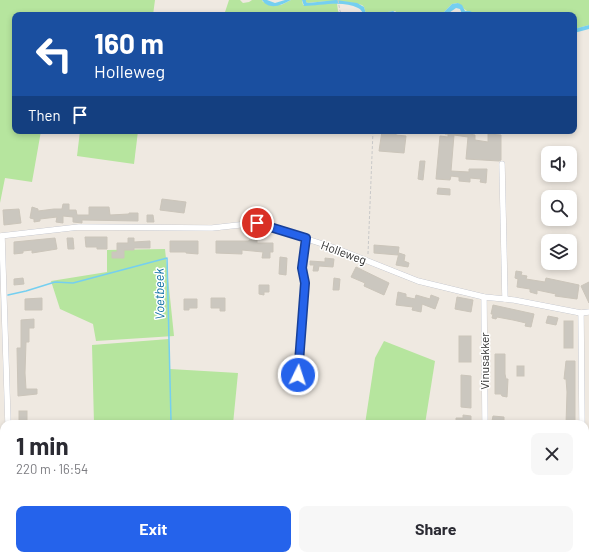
<!DOCTYPE html>
<meta charset="utf-8">
<style>
:root{--surface:#fff;--page:#f7f7f7;--text:#2b2b33;--muted:#7c7c81;--accent:#2563eb}
body{margin:0;font-family:Barlow,sans-serif;background:var(--page);color:var(--text);height:100vh;display:flex;flex-direction:column;font-size:15px;white-space:nowrap}
*{box-sizing:border-box;margin:0}
p{font-size:13px;color:var(--muted)}
.icon{flex:none;width:22px;height:22px;fill:none;stroke:currentColor;stroke-width:2;stroke-linecap:round;stroke-linejoin:round}
.map{position:relative;flex:1;overflow:hidden}
.sheet{position:absolute;left:0px;top:420px;width:589px;height:140px;display:flex;flex-direction:column;background:var(--surface);border-radius:12px 12px 0 0;box-shadow:0 2px 6px #0003}
.sheet>*{flex:none}
.banner{position:absolute;left:12px;top:12px;width:565px;height:122px;border-radius:8px;box-shadow:0 2px 6px #0003;background:#1a4fa0;color:#fff;overflow:hidden}
.tools{position:absolute;left:541px;top:146px;display:grid;gap:8px}
.tools a{display:grid;place-items:center;width:36px;height:36px;border-radius:8px;background:var(--surface);box-shadow:0 2px 6px #0003;font-size:20px}
.pin{position:absolute;display:grid;place-items:center;width:34px;height:34px;color:#fff;margin:-17px;border:2px solid #fff;border-radius:50%;box-shadow:0 1px 4px #0007}
.me{position:absolute;width:44px;margin:-22px;rotate:4deg;stroke-linejoin:round;filter:drop-shadow(0 0 3px #0008)}
.turn{display:flex;align-items:center;gap:14px;height:84px;padding:0 16px;font-size:18px}
.turn .icon{width:52px;height:52px;stroke-width:2.5}
.turn b{display:block;font-size:28px;line-height:34px}
.then{display:flex;align-items:center;height:38px;padding:0 16px;background:#0003;gap:8px;font-size:15px}
.round{display:grid;place-items:center;flex:none;width:42px;height:42px;border-radius:8px;background:var(--page)}
.headline{display:flex;align-items:center;justify-content:space-between;height:68px;padding:0 16px}
h1{font-size:24px;font-weight:700;line-height:30px}
.button{display:flex;gap:8px;margin-top:auto;padding:8px 16px}
.button a{flex:1;height:46px;border-radius:8px;background:var(--accent);color:#fff;font-size:16px;font-weight:700;line-height:46px;text-align:center}
.button a+a{background:var(--page);color:var(--text)}
.map>svg:first-child{display:block}
.green{fill:#b6e59e}
.water{fill:#75cff0}
.lines{fill:none;stroke-linecap:round;stroke-linejoin:round}
.stream{stroke:#75cff0;stroke-width:1.5}
.building{fill:#cbc7bf;stroke:#cbc5ba}
.minor-casing{stroke:#b4b7c1;stroke-width:6}
.path{stroke:#c9c9c9;stroke-width:1;stroke-dasharray:3 2;stroke-linecap:butt}
.minor{stroke:#fff;stroke-width:5.5}
.route-casing{stroke:#184099;stroke-width:10}
.route{stroke:#2563eb;stroke-width:7}
.labels{text-anchor:middle;dominant-baseline:central;stroke-width:3;stroke-linejoin:round;paint-order:stroke}
.street-label{font-size:12px;fill:#2e2e2e;stroke:#fff}
.water-label{font-size:13px;font-style:italic;fill:#0d6fa3;stroke:#fff}
</style>
<div class="map">
<svg width="589" height="560" viewBox="0 0 589 560">
<rect width="100%" height="100%" fill="#efe9e1"/>
<g class="green">
<polygon points="0,0 155,0 153,15 15,15 15,131 41,131 32,182 5,178 0,203"/>
<polygon points="229,0 240,0 243,3 249,2 252,0 262,0 263,2 281,5 291,0 302,0 303,5 337,3 338,11 341,15 224,15"/>
<path d="M306,0H589V25L574,29V15H509L506,12C501,12 498,15 494,15C478,17 469,15 458,3L452,4L441,15H430L423,12L411,15H400L395,11C385,13 376,11 366,14L364,7L362,5C344,0 326,1 308,3L306,2Z"/>
<polygon points="80,131 138,131 134,164 77,156"/>
<polygon points="165,249 174,336 96,341 93,324 60,309 51,281 107,272 107,250"/>
<polygon points="169,339 170,369 238,373 233,424 94,424 92,345"/>
<polygon points="384,341 435,361 425,424 365,424 375,358"/>
<rect x="96" y="556" width="142" height="4"/>
</g>
<g class="water">
<path d="M262,0H267L275,3L285,0H291C281,5 270,11 262,0Z"/>
<path d="M302,0H306V2L308,3L336,0L357,3L364,7L366,14C376,11 384,14 393,11L400,15H364C362,12 361,9 358,8C343,0 320,6 304,6Z"/>
<polygon points="458,3 462,5 465,11 470,11 477,15 462,14 460,9 456,8 446,15 441,15 452,4"/>
<polygon points="589,25 589,29 574,33 574,29"/>
</g>
<g class="lines">
<g class="stream">
<polyline points="8,295 26,291 55,282 73,283 167,258 171,421"/>
<polyline points="180,422 208,424"/>
<polyline points="587,457 589,457"/>
</g>
</g>
<g class="building">
<polygon points="382,131 396,131 396,135 406,136 404,153 379,151"/>
<polygon points="445,131 470,131 469,134 475,135 475,140 488,142 488,134 501,135 501,160 499,161 466,159 468,137 454,135 451,171 469,172 469,169 487,169 486,183 480,182 481,179 470,178 470,182 459,181 459,177 451,176 450,180 436,179 440,136 448,137 448,134 445,134"/>
<polygon points="420,161 425,161 423,180 418,179"/>
<polygon points="438,188 450,189 450,195 437,194"/>
<polygon points="162,199 186,202 184,213 160,210"/>
<polygon points="63,204 69,204 69,210 76,210 77,215 89,215 89,207 109,207 110,215 129,214 129,213 138,213 138,221 82,220 82,223 73,222 73,217 63,216 63,223 56,222 57,217 40,219 40,221 34,222 34,219 30,218 32,207 38,209 38,211 54,209 62,209"/>
<polygon points="19,209 21,223 4,225 3,210"/>
<polygon points="147,215 153,215 154,222 147,222"/>
<polygon points="85,237 107,237 107,249 97,249 97,247 86,247"/>
<polygon points="55,238 57,249 32,253 32,250 23,251 23,253 14,254 14,242"/>
<polygon points="67,238 73,238 74,249 68,249"/>
<polygon points="128,238 134,238 134,242 150,241 150,248 134,248 134,250 124,250 124,258 112,258 112,252 117,252 117,243 128,243"/>
<polygon points="249,240 257,240 257,243 273,243 273,252 270,252 270,258 262,258 263,252 242,250 242,254 216,253 216,241 249,241"/>
<polygon points="170,241 198,241 198,254 186,253 186,252 170,252"/>
<polygon points="374,245 399,247 398,255 374,253"/>
<polygon points="399,253 405,255 404,261 409,263 408,267 396,265"/>
<polygon points="280,257 287,258 286,275 279,274"/>
<polygon points="325,258 334,259 333,267 319,266 318,271 313,271 314,265 310,265 310,261 325,262"/>
<polygon points="356,267 389,283 384,295 364,286 365,283 351,277"/>
<polygon points="516,271 522,272 521,275 527,276 526,279 545,282 546,278 579,285 577,299 555,296 556,294 537,290 537,294 530,292 530,289 517,287 518,279 515,278"/>
<polygon points="23,278 24,284 14,285 14,279"/>
<polygon points="334,278 340,279 339,290 333,290"/>
<polygon points="589,282 589,303 581,286"/>
<polygon points="259,285 269,285 269,292 264,292 264,295 259,294"/>
<polygon points="398,292 406,294 406,297 415,299 416,295 430,299 431,295 439,298 435,309 422,304 421,312 412,310 413,307 396,305"/>
<polygon points="457,297 473,300 471,312 455,309"/>
<polygon points="42,298 42,310 25,310 25,299"/>
<polygon points="211,298 225,298 225,311 220,311 220,308 211,308"/>
<polygon points="184,299 197,299 197,308 189,308 189,310 184,310"/>
<polygon points="493,305 534,314 531,327 525,326 526,323 513,320 497,317 496,319 492,318 493,314 491,314"/>
<polygon points="548,316 558,318 556,325 546,323"/>
<polygon points="34,319 34,328 29,328 29,342 26,342 25,373 26,389 37,389 37,394 18,396 17,348 21,348 21,320"/>
<rect x="564" y="321" width="9" height="27"/>
<rect x="459" y="336" width="12" height="26"/>
<polygon points="495,354 505,354 505,374 506,379 508,379 507,397 502,396 501,394 495,394"/>
<polygon points="566,361 575,361 575,424 566,424 567,392 566,379 564,379"/>
<rect x="517" y="366" width="7" height="10"/>
<polygon points="461,375 471,376 471,408 461,407"/>
<rect x="19" y="411" width="8" height="11"/>
<polygon points="463,415 471,416 471,423 456,422 456,418 463,418"/>
<polygon points="493,416 504,417 504,422 492,421"/>
</g>
<g class="lines">
<g class="minor-casing">
<g id="minor">
<polyline points="502,164 505,299"/>
<polyline points="0,236 79,227 212,228 257,223 335,248 418,281 484,297 514,300 581,313 589,312"/>
<polyline points="2,236 8,424"/>
<polyline points="484,297 485,424"/>
<polyline points="581,313 582,424"/>
<path d="M298,375L305,280C301,267 303,251 306,238"/>
<polyline points="585,519 589,519"/>
<polyline points="13,556 13,560"/>
<polyline points="485,556 485,560"/>
<polyline points="584,556 584,560"/>
<polyline points="387,560 387,556"/>
</g>
</g>
<g class="path">
<polyline points="338,0 340,11 343,15"/>
<polyline points="368,254 373,131"/>
</g>
<use href="#minor" class="minor"/>
</g>
<g class="lines">
<g class="route-casing">
<polyline id="route" points="257,223 306,238 302,268 305,283 298,375"/>
</g>
<use href="#route" class="route"/>
</g>
<g class="labels">
<g class="street-label">
<text transform="translate(344 252) rotate(20)">Holleweg</text>
<text transform="translate(484 361) rotate(-90)">Vinusakker</text>
</g>
<g class="water-label">
<text transform="translate(159 294) rotate(-91)">Voetbeek</text>
</g>
</g>
</svg>
<div class="tools">
<a><svg class="icon" aria-label="sound" viewBox="0 0 24 24"><path d="M4 9h4l5-4v14l-5-4H4zM17 9q2 3 0 6"/></svg></a>
<a><svg class="icon" aria-label="search" viewBox="0 0 24 24"><circle cx="10" cy="10" r="6"/><path d="M15 15l6 6"/></svg></a>
<a><svg class="icon" aria-label="layers" viewBox="0 0 24 24"><path d="M12 4l9 5-9 5-9-5zM3 14l9 5 9-5"/></svg></a>
</div>
<div class="pin" style="left:257px;top:223px;background:#d93025"><svg class="icon" aria-label="arrive" viewBox="0 0 24 24"><path d="M6 21V4h12l-3 4 3 4H6"/></svg></div>
<svg class="me" style="left:298px;top:375px" viewBox="-20 -20 40 40"><circle r="17" fill="#2563eb" stroke="#fff" stroke-width="3"/><path d="M0-11L8 9 0 5-8 9z" fill="#fff"/></svg>
<div class="banner">
<div class="turn"><svg class="icon" aria-label="left" viewBox="0 0 24 24"><path d="M17 20v-9H6M10 6l-5 5 5 5"/></svg><div><b>160 m</b>Holleweg</div></div>
<div class="then">Then<svg class="icon" aria-label="arrive" viewBox="0 0 24 24"><path d="M6 21V4h12l-3 4 3 4H6"/></svg></div>
</div>
<section class="sheet">
<div class="headline"><div><h1>1 min</h1><p>220 m · 16:54</p></div><a class="round"><svg class="icon" aria-label="close" viewBox="0 0 24 24"><path d="M6 6l12 12M18 6L6 18"/></svg></a></div>
<div class="button"><a>Exit</a><a>Share</a></div>
</section>
</div>
